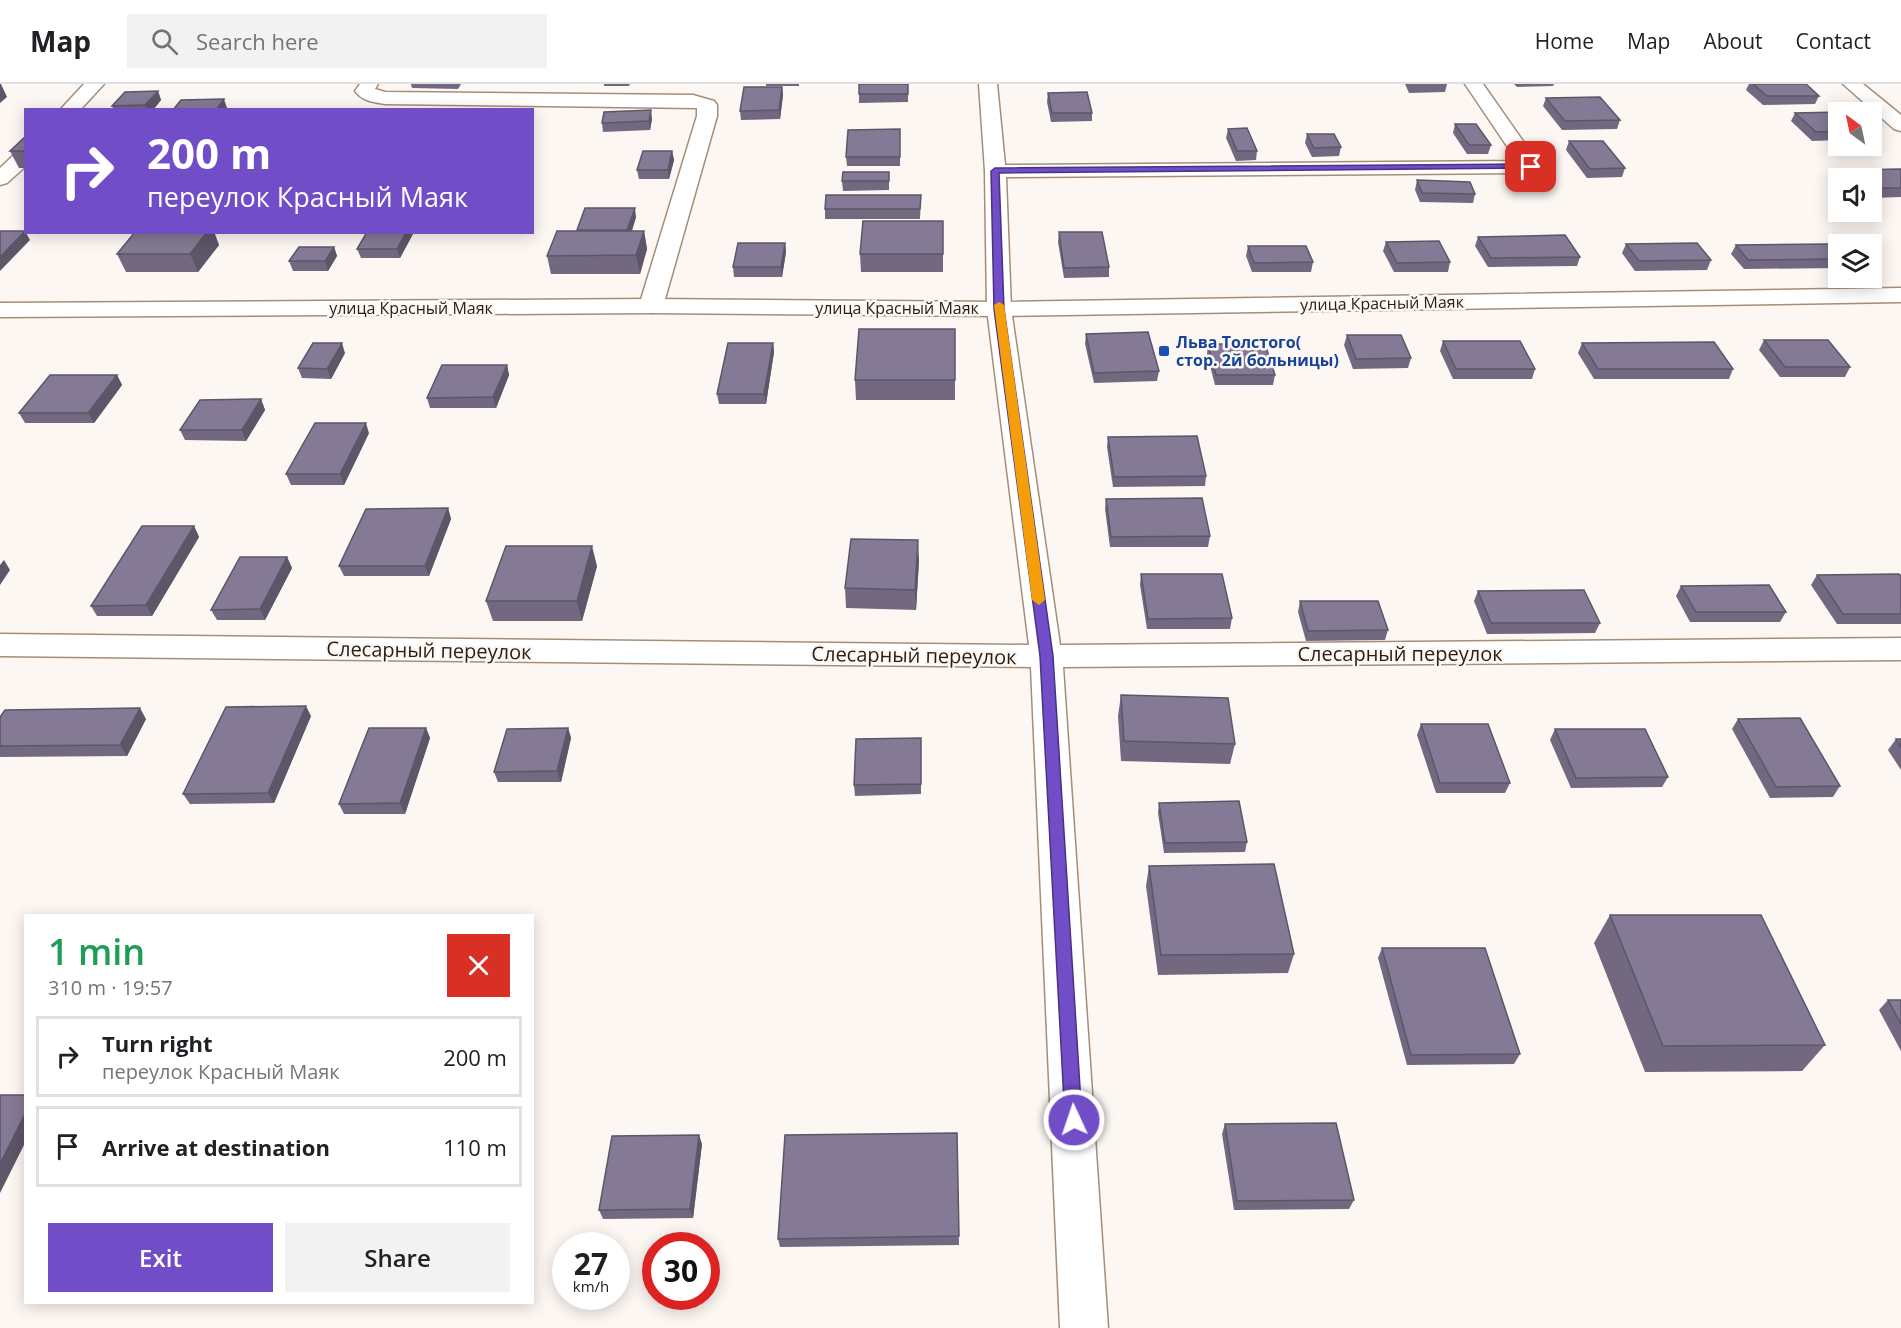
<!DOCTYPE html>
<meta charset="utf-8">
<style>
:root{--surface:#fff;--page:#f2f2f2;--text:#202124;--muted:#757577;--line:#e0e0e0;--accent:#714dc7}
body{margin:0;font-family:"Open Sans",sans-serif;background:var(--page);color:var(--text);height:100vh;display:flex;flex-direction:column;font-size:22px;white-space:nowrap}
*{box-sizing:border-box;margin:0}
p{font-size:20px;color:var(--muted)}
.icon{flex:none;width:33px;height:33px;fill:none;stroke:currentColor;stroke-width:2;stroke-linecap:round;stroke-linejoin:round}
.map{position:relative;flex:1;overflow:hidden}
.side{position:absolute;left:24px;top:830px;width:510px;height:390px;display:flex;flex-direction:column;background:var(--surface);border-radius:0px;box-shadow:0 3px 15px #0003}
.side>*{flex:none}
.banner{position:absolute;left:24px;top:24px;width:510px;height:126px;border-radius:0px;box-shadow:0 3px 15px #0003;background:#714dc7;color:#fff;overflow:hidden}
.needle{width:39px;rotate:327deg}
.buttons{position:absolute;left:1828px;top:18px;display:grid;gap:12px}
.buttons a{display:grid;place-items:center;width:54px;height:54px;border-radius:0px;background:var(--surface);box-shadow:0 3px 15px #0003;font-size:30px}
.speed{position:absolute;left:552px;top:1148px;display:flex;gap:12px;font-size:30px;font-weight:700;text-align:center}
.speed>*{display:grid;place-content:center;width:78px;height:78px;border-radius:50%;background:var(--surface);box-shadow:0 3px 15px #0003;line-height:1}
.speed small{font-size:15px;font-weight:400}
.speed .limit{border:9px solid #d22;background:#fff;color:#111}
.pin{position:absolute;display:grid;place-items:center;width:51px;height:51px;color:#fff;margin:-26px;border-radius:12px;box-shadow:0 3px 9px #0006}
.me{position:absolute;width:66px;margin:-33px;rotate:357deg;stroke-linejoin:round;filter:drop-shadow(0 0 4px #0008)}
.turn{display:flex;align-items:center;gap:21px;height:126px;padding:0 24px;font-size:27px}
.turn .icon{width:78px;height:78px;stroke-width:2.5}
.turn b{display:block;font-size:42px;line-height:51px}
.round{display:grid;place-items:center;flex:none;width:63px;height:63px;border-radius:0px;background:var(--page)}
.overview{display:flex;align-items:center;justify-content:space-between;height:102px;padding:0 24px}
h1{font-size:36px;font-weight:600;line-height:45px;color:#1e9e55}
.button{display:flex;gap:12px;margin-top:auto;padding:12px 24px}
.button a{flex:1;height:69px;border-radius:0px;background:var(--accent);color:#fff;font-size:24px;font-weight:600;line-height:69px;text-align:center}
.button a+a{background:var(--page);color:var(--text)}
ul{padding:0;list-style:none}
li{display:flex;align-items:center;gap:18px;height:81px;margin:0 12px 9px;padding:0 12px;border:3px solid var(--line);border-radius:0px}
li div{flex:1}
li b{display:block;font-size:22px}
li em{font-style:normal}
header{display:flex;align-items:center;gap:36px;box-sizing:border-box;height:84px;padding:0 30px;background:var(--surface);border-bottom:2px solid var(--line)}
header strong{font-size:28px}
nav{display:flex;gap:33px;margin-inline-start:auto;font-size:21px}
.search{width:420px;height:54px;background:var(--page);display:flex;align-items:center;gap:15px;box-sizing:border-box;padding:0 21px;border-radius:0px;color:var(--muted);font-size:22px}
.map>svg:first-child{display:block}
.lines{fill:none;stroke-linecap:round;stroke-linejoin:round}
.minor-casing{stroke:#a68d78;stroke-width:3}
.primary-casing{stroke:#a68d78;stroke-width:3}
.minor{fill:#fff;fill-rule:evenodd}
.primary{fill:#fff;fill-rule:evenodd}
.wall{fill:#726980}
.shaded-wall{fill:#5d5568}
.building{fill:#857a95;stroke:#5d5568;stroke-width:1.5}
.route{fill:#714dc7;stroke:#493281;stroke-width:1.5}
.slow{fill:#f59e0b}
.transit-dot{fill:#1a4fb4;stroke:#fcf7f2;stroke-width:2}
.labels{text-anchor:middle;dominant-baseline:central;stroke-width:5;stroke-linejoin:round;paint-order:stroke}
.far-street-label{font-size:16px;fill:#281e16;stroke:#fcf7f2}
.far-transit-label{font-size:16px;font-weight:bold;fill:#164399;stroke:#fcf7f2;text-anchor:start}
.street-label{font-size:20px;fill:#281e16;stroke:#fcf7f2}
</style>
<header>
<strong>Map</strong>
<div class="search"><svg class="icon" aria-label="search" viewBox="0 0 24 24"><circle cx="10" cy="10" r="6"/><path d="M15 15l6 6"/></svg>Search here</div>
<nav><a>Home</a><a>Map</a><a>About</a><a>Contact</a></nav>
</header>
<div class="map">
<svg width="1901" height="1244" viewBox="0 0 1901 1244">
<rect width="100%" height="100%" fill="#fcf7f2"/>
<g class="lines">
<g class="minor-casing">
<g id="minor">
<polygon points="84,0 104,0 80,26 60,26"/>
<path d="M360,0H378L375,5L385,8L693,11L714,17L717,21V32L663,222L659,227L651,229L643,227L639,222L697,32V24L385,20C373,18 362,17 355,7Z"/>
<polygon points="979,0 997,0 1005,81 1517,77 1465,0 1483,0 1541,83 1538,87 1531,89 1006,93 1011,225 1060,561 1901,554 1901,576 1063,583 1108,1244 1060,1244 1031,583 0,572 0,550 1029,561 987,225 985,87"/>
<polygon points="1843,0 1863,0 1901,31 1901,47 1894,45"/>
<polygon points="26,64 26,82 7,99 0,101 0,84 19,66"/>
</g>
</g>
<g class="primary-casing">
<polygon id="primary" points="1901,204 1901,218 999,232 651,229 0,233 0,219 651,215 999,218"/>
</g>
<use href="#minor" class="minor"/>
<use href="#primary" class="primary"/>
</g>
<g class="wall">
<polygon points="411,0 461,0 458,5 412,4"/>
<polygon points="604,0 630,0 629,2 604,2"/>
<rect x="766" y="0" width="33" height="2"/>
<polygon points="908,0 908,18 859,19 859,10"/>
<polygon points="1405,0 1447,0 1445,8 1409,9"/>
<polygon points="1514,0 1554,0 1553,2 1517,3"/>
<polygon points="1749,0 1806,0 1819,12 1815,20 1763,21 1746,6"/>
<polygon points="782,3 783,11 780,35 741,36 740,27"/>
<polygon points="158,7 161,16 153,26 114,26 112,22"/>
<polygon points="1048,9 1092,29 1092,37 1051,38 1047,18"/>
<polygon points="1546,14 1620,36 1617,45 1562,46 1543,22"/>
<polygon points="1839,28 1839,56 1812,57 1791,37 1795,29"/>
<polygon points="652,35 650,46 603,48 602,39"/>
<polygon points="1455,40 1491,61 1488,70 1467,70 1453,49"/>
<polygon points="900,45 900,82 847,82 846,73"/>
<polygon points="1228,45 1257,67 1256,76 1236,77 1226,54"/>
<polygon points="1307,50 1341,63 1339,72 1312,73 1305,59"/>
<polygon points="26,52 26,84 19,84 10,67"/>
<polygon points="1569,57 1625,84 1622,93 1587,94 1566,66"/>
<polygon points="672,67 674,76 669,95 639,95 637,86"/>
<polygon points="1901,85 1901,113 1872,114 1872,94 1849,94 1853,86"/>
<polygon points="889,88 889,106 843,107 842,97"/>
<polygon points="1417,96 1475,110 1473,119 1420,118 1415,106"/>
<polygon points="921,111 920,135 825,135 825,125"/>
<polygon points="636,133 632,147 644,147 647,165 640,190 551,190 547,172 577,147 577,146"/>
<polygon points="943,137 943,188 861,188 860,170"/>
<polygon points="135,148 214,148 219,161 198,188 126,188 117,170"/>
<polygon points="414,148 400,174 361,174 357,165"/>
<polygon points="1059,148 1109,183 1109,193 1064,194 1058,158"/>
<polygon points="1478,153 1580,173 1577,182 1488,183 1475,162"/>
<polygon points="1386,158 1450,178 1448,188 1394,188 1383,167"/>
<polygon points="785,159 786,168 782,193 734,193 733,183"/>
<polygon points="1626,160 1711,176 1707,186 1635,187 1622,169"/>
<polygon points="1736,161 1839,171 1839,182 1838,184 1744,185 1731,170"/>
<polygon points="1248,162 1313,178 1311,188 1252,188 1246,172"/>
<polygon points="334,163 337,172 328,187 293,187 289,177"/>
<polygon points="955,245 955,316 856,316 855,296"/>
<polygon points="1086,250 1159,287 1157,297 1094,299 1085,260"/>
<polygon points="1347,251 1411,274 1408,284 1353,285 1344,261"/>
<polygon points="1764,256 1850,283 1845,293 1780,293 1759,266"/>
<polygon points="1443,257 1535,285 1532,295 1453,295 1440,267"/>
<polygon points="773,259 774,268 766,320 719,320 717,310"/>
<polygon points="1582,259 1733,285 1729,295 1594,295 1578,269"/>
<polygon points="1208,260 1275,291 1273,301 1215,301 1207,270"/>
<polygon points="345,269 331,295 302,294 298,284"/>
<polygon points="507,281 509,291 496,324 430,324 427,314"/>
<polygon points="117,291 122,301 94,339 25,339 19,329"/>
<polygon points="261,315 265,326 246,357 185,356 180,346"/>
<polygon points="369,349 344,401 291,401 286,390"/>
<polygon points="1108,353 1206,392 1205,402 1113,403 1107,363"/>
<polygon points="1106,415 1210,452 1208,463 1110,463 1105,425"/>
<polygon points="448,424 451,435 429,492 344,492 339,482"/>
<polygon points="194,442 199,453 152,532 97,532 91,522"/>
<polygon points="287,473 292,484 265,536 217,536 211,526"/>
<polygon points="919,476 916,526 846,524 845,504"/>
<polygon points="597,482 582,537 493,537 486,517"/>
<polygon points="1141,490 1232,534 1230,545 1147,545 1140,501"/>
<polygon points="1817,491 1901,492 1901,540 1837,540 1811,501"/>
<polygon points="1681,502 1786,528 1780,538 1690,538 1676,512"/>
<polygon points="1478,507 1600,539 1595,549 1487,550 1474,517"/>
<polygon points="1300,517 1388,546 1385,556 1306,557 1298,528"/>
<polygon points="1121,611 1235,660 1230,680 1121,677 1118,632"/>
<polygon points="311,632 274,719 190,720 183,710"/>
<polygon points="0,633 146,635 127,672 0,673"/>
<polygon points="1738,635 1840,702 1833,713 1770,714 1732,645"/>
<polygon points="1421,640 1510,699 1505,709 1436,709 1417,651"/>
<polygon points="426,644 430,654 405,730 344,730 339,720"/>
<polygon points="568,644 571,654 561,698 498,698 494,688"/>
<polygon points="1555,645 1668,693 1662,703 1571,704 1550,656"/>
<polygon points="921,654 921,710 855,712 854,701"/>
<polygon points="1896,655 1901,655 1901,686 1888,666"/>
<polygon points="1159,719 1247,758 1245,768 1164,769 1158,729"/>
<polygon points="1149,782 1294,870 1288,889 1158,891 1146,802"/>
<polygon points="1610,831 1825,961 1802,987 1645,988 1594,859"/>
<polygon points="1382,864 1520,970 1514,980 1407,981 1378,874"/>
<polygon points="1888,916 1901,916 1901,967 1879,926"/>
<polygon points="1225,1040 1354,1116 1349,1125 1234,1126 1222,1050"/>
<polygon points="957,1049 959,1161 780,1163 778,1155"/>
<polygon points="702,1060 693,1134 603,1135 599,1126"/>
</g>
<g class="shaded-wall">
<polygon points="0,0 1,0 7,13 0,19"/>
<polygon points="782,3 783,11 780,35 779,26"/>
<polygon points="158,7 161,16 153,26 147,26 145,21"/>
<polygon points="224,15 227,24 226,26 216,26"/>
<polygon points="651,26 652,35 650,46 649,37"/>
<polygon points="672,67 674,76 669,95 668,86"/>
<polygon points="635,124 636,133 629,155 627,146"/>
<polygon points="25,147 30,156 0,187 0,173"/>
<polygon points="644,147 647,165 640,190 636,171"/>
<polygon points="207,148 214,148 219,161 198,188 190,170"/>
<polygon points="406,148 414,148 400,174 397,165"/>
<polygon points="785,159 786,168 782,193 781,183"/>
<polygon points="334,163 337,172 328,187 325,177"/>
<polygon points="342,259 345,269 331,295 327,285"/>
<polygon points="773,259 774,268 766,320 764,310"/>
<polygon points="507,281 509,291 496,324 493,313"/>
<polygon points="117,291 122,301 94,339 88,329"/>
<polygon points="261,315 265,326 246,357 242,346"/>
<polygon points="366,339 369,349 344,401 340,390"/>
<polygon points="448,424 451,435 429,492 425,482"/>
<polygon points="194,442 199,453 152,532 146,521"/>
<polygon points="918,456 919,476 916,526 915,506"/>
<polygon points="592,462 597,482 582,537 577,517"/>
<polygon points="287,473 292,484 265,536 260,525"/>
<polygon points="4,476 10,486 0,501 0,481"/>
<polygon points="306,622 311,632 274,719 268,709"/>
<polygon points="140,624 146,635 127,672 120,661"/>
<polygon points="426,644 430,654 405,730 400,719"/>
<polygon points="568,644 571,654 561,698 557,687"/>
<polygon points="26,1028 26,1057 0,1109 0,1080"/>
<polygon points="699,1051 702,1060 693,1134 690,1125"/>
</g>
<g class="building">
<rect x="859" y="0" width="49" height="10"/>
<polygon points="1753,0 1806,0 1819,12 1767,12"/>
<polygon points="744,3 782,3 779,26 740,27"/>
<polygon points="158,7 145,21 112,22 125,8"/>
<polygon points="1087,8 1092,29 1052,29 1048,9"/>
<polygon points="1600,13 1620,36 1565,37 1546,14"/>
<polygon points="224,15 216,26 173,26 181,16"/>
<polygon points="517,26 471,26 517,25"/>
<polygon points="651,26 649,37 602,39 604,28"/>
<polygon points="1839,28 1839,47 1816,48 1795,29 1843,28"/>
<polygon points="1455,40 1476,40 1491,61 1469,61"/>
<polygon points="1247,44 1257,67 1237,67 1228,45"/>
<polygon points="900,45 900,73 846,73 848,46"/>
<polygon points="1307,50 1334,50 1341,63 1314,64"/>
<polygon points="26,52 26,67 10,67"/>
<polygon points="1569,57 1603,57 1625,84 1590,85"/>
<polygon points="643,67 672,67 668,86 637,86"/>
<polygon points="1901,85 1901,104 1873,104 1872,94 1862,94 1853,86"/>
<polygon points="843,88 889,88 889,97 842,97"/>
<polygon points="1417,96 1470,98 1475,110 1422,109"/>
<polygon points="826,111 921,111 920,125 825,125"/>
<polygon points="585,124 635,124 627,146 577,146"/>
<polygon points="863,137 943,137 943,170 860,170"/>
<polygon points="0,147 25,147 0,173"/>
<polygon points="557,147 644,147 636,171 547,172"/>
<polygon points="135,148 207,148 190,170 117,170"/>
<polygon points="367,148 406,148 397,165 357,165"/>
<polygon points="1059,148 1102,148 1109,183 1064,184"/>
<polygon points="1565,151 1580,173 1491,174 1478,153"/>
<polygon points="1439,157 1450,178 1397,179 1386,158"/>
<polygon points="738,159 785,159 781,183 733,183"/>
<polygon points="1697,159 1711,176 1639,177 1626,160"/>
<polygon points="1828,160 1839,171 1839,175 1748,176 1736,161"/>
<polygon points="1248,162 1306,162 1313,178 1254,179"/>
<polygon points="299,163 334,163 325,177 289,177"/>
<polygon points="859,245 955,245 955,296 855,296"/>
<polygon points="1148,248 1159,287 1094,289 1086,250"/>
<polygon points="1347,251 1401,251 1411,274 1356,275"/>
<polygon points="1764,256 1828,256 1850,283 1785,283"/>
<polygon points="1443,257 1520,257 1535,285 1456,285"/>
<polygon points="1714,258 1733,285 1598,285 1582,259"/>
<polygon points="313,259 342,259 327,285 298,284"/>
<polygon points="728,259 773,259 764,310 717,310"/>
<polygon points="1208,260 1265,260 1275,291 1216,291"/>
<polygon points="442,281 507,281 493,313 427,314"/>
<polygon points="50,291 117,291 88,329 19,329"/>
<polygon points="261,315 242,346 180,346 200,316"/>
<polygon points="315,339 366,339 340,390 286,390"/>
<polygon points="1197,352 1206,392 1114,393 1108,353"/>
<polygon points="1202,414 1210,452 1111,453 1106,415"/>
<polygon points="448,424 425,482 339,482 366,425"/>
<polygon points="142,442 194,442 146,521 91,522"/>
<polygon points="851,455 918,456 915,506 845,504"/>
<polygon points="506,462 592,462 577,517 486,517"/>
<polygon points="240,473 287,473 260,525 211,526"/>
<polygon points="1141,490 1222,490 1232,534 1148,535"/>
<polygon points="1899,490 1901,492 1901,530 1843,530 1817,491"/>
<polygon points="1769,501 1786,528 1696,528 1681,502"/>
<polygon points="1584,506 1600,539 1491,539 1478,507"/>
<polygon points="1300,517 1378,517 1388,546 1308,547"/>
<polygon points="1121,611 1228,614 1235,660 1124,657"/>
<polygon points="306,622 268,709 183,710 226,623"/>
<polygon points="140,624 120,661 0,662 0,633 5,626"/>
<polygon points="1800,634 1840,702 1776,703 1738,635"/>
<polygon points="1421,640 1488,640 1510,699 1440,699"/>
<polygon points="369,644 426,644 400,719 339,720"/>
<polygon points="568,644 557,687 494,688 507,645"/>
<polygon points="1555,645 1645,645 1668,693 1576,694"/>
<polygon points="921,654 921,700 854,701 856,655"/>
<polygon points="1896,655 1901,655 1901,663"/>
<polygon points="1239,717 1247,758 1165,759 1159,719"/>
<polygon points="1274,780 1294,870 1161,871 1149,782"/>
<polygon points="1610,831 1761,831 1825,961 1663,962"/>
<polygon points="1382,864 1485,864 1520,970 1411,971"/>
<polygon points="1888,916 1901,916 1901,940"/>
<polygon points="0,1011 26,1011 26,1028 0,1080"/>
<polygon points="1336,1039 1354,1116 1237,1117 1225,1040"/>
<polygon points="957,1049 959,1152 778,1155 785,1051"/>
<polygon points="699,1051 690,1125 599,1126 612,1052"/>
</g>
<polygon class="route" points="1531,80 1535,83 1534,84 999,89 1004,225 1053,572 1082,1036 1080,1042 1074,1044 1067,1042 1065,1036 1040,572 994,225 991,87 995,84"/>
<polygon class="slow" points="999,218 1004,221 1045,516 1039,521 1032,516 994,221"/>
<rect class="transit-dot" x="1158" y="261" width="12" height="12" rx="3"/>
<g class="labels">
<g class="far-street-label">
<text transform="translate(1382 219) rotate(-1)">улица Красный Маяк</text>
<text x="411" y="224">улица Красный Маяк</text>
<text x="897" y="224">улица Красный Маяк</text>
</g>
<g class="far-transit-label">
<text x="1176" y="258">Льва Толстого(<tspan x="1176" dy="18">стор. 2й больницы)</tspan></text>
</g>
<g class="street-label">
<text transform="translate(429 566) rotate(1)">Слесарный переулок</text>
<text x="1400" y="569">Слесарный переулок</text>
<text transform="translate(914 571) rotate(1)">Слесарный переулок</text>
</g>
</g>
</svg>
<div class="buttons">
<a><svg class="needle" viewBox="-14 -14 28 28"><path d="M0-13l5 13h-10z" fill="#e53935"/><path d="M0 13l5-13h-10z" fill="#757577"/></svg></a>
<a><svg class="icon" aria-label="sound" viewBox="0 0 24 24"><path d="M4 9h4l5-4v14l-5-4H4zM17 9q2 3 0 6"/></svg></a>
<a><svg class="icon" aria-label="layers" viewBox="0 0 24 24"><path d="M12 4l9 5-9 5-9-5zM3 14l9 5 9-5"/></svg></a>
</div>
<div class="speed"><div>27<small>km/h</small></div><div class="limit">30</div></div>
<div class="pin" style="left:1531px;top:83px;background:#d93025"><svg class="icon" aria-label="arrive" viewBox="0 0 24 24"><path d="M6 21V4h12l-3 4 3 4H6"/></svg></div>
<svg class="me" style="left:1074px;top:1036px" viewBox="-20 -20 40 40"><circle r="17" fill="#714dc7" stroke="#fff" stroke-width="3"/><path d="M0-11L8 9 0 5-8 9z" fill="#fff"/></svg>
<div class="banner">
<div class="turn"><svg class="icon" aria-label="right" viewBox="0 0 24 24"><path d="M7 20v-9h11M14 6l5 5-5 5"/></svg><div><b>200 m</b>переулок Красный Маяк</div></div>
</div>
<section class="side">
<div class="overview"><div><h1>1 min</h1><p>310 m · 19:57</p></div><a class="round" style="background:#d93025;color:#fff"><svg class="icon" aria-label="close" viewBox="0 0 24 24"><path d="M6 6l12 12M18 6L6 18"/></svg></a></div>
<ul>
<li><svg class="icon" aria-label="right" viewBox="0 0 24 24"><path d="M7 20v-9h11M14 6l5 5-5 5"/></svg><div><b>Turn right</b><p>переулок Красный Маяк</p></div><em>200 m</em></li>
<li><svg class="icon" aria-label="arrive" viewBox="0 0 24 24"><path d="M6 21V4h12l-3 4 3 4H6"/></svg><div><b>Arrive at destination</b></div><em>110 m</em></li>
</ul>
<div class="button"><a>Exit</a><a>Share</a></div>
</section>
</div>
